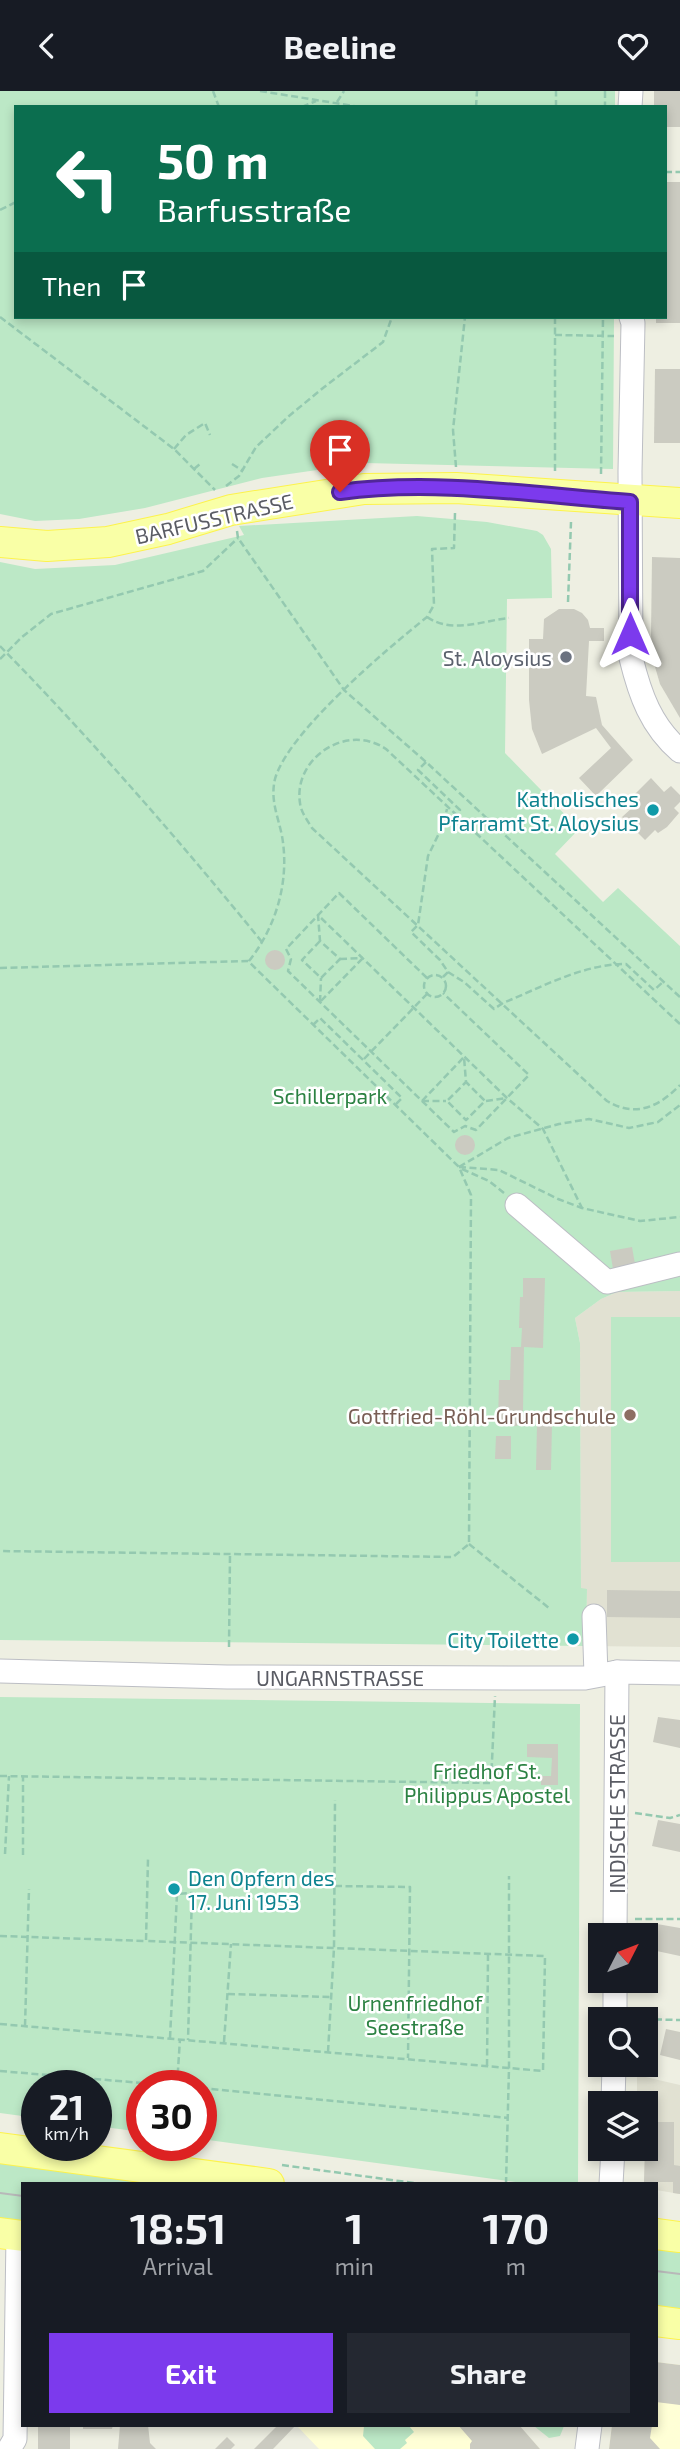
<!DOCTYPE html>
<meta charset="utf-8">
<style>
:root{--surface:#171b24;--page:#242831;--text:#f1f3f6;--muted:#9ea1a6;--accent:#7c3aed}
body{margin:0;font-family:"Exo 2",sans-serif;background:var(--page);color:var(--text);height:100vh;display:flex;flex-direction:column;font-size:26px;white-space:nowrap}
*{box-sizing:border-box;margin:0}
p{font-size:23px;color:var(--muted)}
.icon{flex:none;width:38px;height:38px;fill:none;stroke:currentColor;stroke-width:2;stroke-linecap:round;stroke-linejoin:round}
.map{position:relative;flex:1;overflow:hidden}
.sheet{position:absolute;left:21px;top:2091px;width:637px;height:245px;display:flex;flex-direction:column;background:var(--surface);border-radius:0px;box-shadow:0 4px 10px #0003}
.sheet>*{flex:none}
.top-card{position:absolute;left:14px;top:14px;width:653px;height:214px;border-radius:0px;box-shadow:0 4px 10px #0003;background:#0b6e4f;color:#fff;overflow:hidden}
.needle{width:46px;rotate:48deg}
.controls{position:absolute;left:588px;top:1832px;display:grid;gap:14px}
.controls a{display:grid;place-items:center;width:70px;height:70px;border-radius:0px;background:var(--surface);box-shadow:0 4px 10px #0003;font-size:35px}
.speed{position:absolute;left:21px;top:1979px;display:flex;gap:14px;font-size:35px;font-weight:700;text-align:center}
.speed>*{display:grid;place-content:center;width:91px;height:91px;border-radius:50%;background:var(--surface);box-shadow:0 4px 10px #0003;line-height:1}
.speed small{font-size:18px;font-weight:400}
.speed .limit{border:10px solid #d22;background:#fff;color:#111}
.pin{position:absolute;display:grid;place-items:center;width:60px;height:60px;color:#fff;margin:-72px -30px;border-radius:50% 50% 50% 0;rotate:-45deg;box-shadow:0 0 7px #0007}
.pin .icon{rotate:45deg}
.me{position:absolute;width:77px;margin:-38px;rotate:0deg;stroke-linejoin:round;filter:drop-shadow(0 0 5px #0008)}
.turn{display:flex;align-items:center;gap:24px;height:147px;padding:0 28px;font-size:32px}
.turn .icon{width:91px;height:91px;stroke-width:2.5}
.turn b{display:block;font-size:49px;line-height:60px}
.then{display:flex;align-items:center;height:66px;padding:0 28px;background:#0003;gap:14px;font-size:26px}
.eta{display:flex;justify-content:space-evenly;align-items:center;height:119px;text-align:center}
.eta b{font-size:42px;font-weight:700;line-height:49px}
.cta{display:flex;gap:14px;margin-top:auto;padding:14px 28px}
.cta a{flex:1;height:80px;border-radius:0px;background:var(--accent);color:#fff;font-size:28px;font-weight:700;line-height:80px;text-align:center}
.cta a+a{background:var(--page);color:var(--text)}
header{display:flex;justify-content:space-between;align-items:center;height:91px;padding:0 28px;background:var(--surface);font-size:32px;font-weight:700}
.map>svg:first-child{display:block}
.commercial{fill:#ffffd6}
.education{fill:#e1e1d2}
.green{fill:#bce8c6}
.building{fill:#cbcbc1}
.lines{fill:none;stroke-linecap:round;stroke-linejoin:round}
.minor-casing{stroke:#bcbec4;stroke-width:25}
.major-casing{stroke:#fdf34c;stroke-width:32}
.path{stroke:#94c9b0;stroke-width:2.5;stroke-dasharray:7 3.5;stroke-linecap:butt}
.minor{stroke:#fff;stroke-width:23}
.major{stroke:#f9ffa6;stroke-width:30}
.tram{stroke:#b8b8b9;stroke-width:2}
.route-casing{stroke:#51269a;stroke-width:18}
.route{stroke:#7c3aed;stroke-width:12}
.worship-dot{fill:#6b7280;stroke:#fff;stroke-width:2.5}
.culture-dot{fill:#0f9aa8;stroke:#fff;stroke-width:2.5}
.education-dot{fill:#8d6e63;stroke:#fff;stroke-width:2.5}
.labels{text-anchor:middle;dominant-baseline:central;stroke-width:5;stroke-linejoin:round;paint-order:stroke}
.street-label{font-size:21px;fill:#5a5c64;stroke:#fff}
.worship-label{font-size:21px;fill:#5b616d;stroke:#fff;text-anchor:end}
.culture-label{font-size:21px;fill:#0d838f;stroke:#fff;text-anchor:end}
.park-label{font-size:21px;fill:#2c8243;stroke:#fff}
.education-label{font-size:21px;fill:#785e54;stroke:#fff;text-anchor:end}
</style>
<header><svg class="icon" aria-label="back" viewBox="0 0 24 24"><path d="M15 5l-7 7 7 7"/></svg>Beeline<svg class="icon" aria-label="heart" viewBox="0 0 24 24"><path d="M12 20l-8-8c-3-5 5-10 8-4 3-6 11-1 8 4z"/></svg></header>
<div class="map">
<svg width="680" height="2358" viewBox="0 0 680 2358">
<rect width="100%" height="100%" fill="#eeefe2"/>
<g class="commercial">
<polygon points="656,2271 680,2274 680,2358 609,2358 612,2335 656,2334"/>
<polygon points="297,2335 519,2335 540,2358 319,2358"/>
</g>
<g class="education">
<polygon points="680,1200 680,1556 586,1555 587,1499 581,1498 580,1252 575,1227 601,1208 617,1201"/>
<polygon points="637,1984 680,1994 680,2103 656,2099 656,2093 644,2093 646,2012 637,2012"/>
</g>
<g class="green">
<polygon points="0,0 615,0 615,16 16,16 16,226 614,226 613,378 365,372 262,387 145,417 79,428 35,430 0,423"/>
<polygon points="417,425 487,431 537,440 543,444 551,458 552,507 507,508 505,662 579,738 555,763 603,811 618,797 680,855 680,1200 617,1201 601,1208 575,1227 580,1252 581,1497 587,1498 586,1555 0,1549 0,471 35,478 115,474 244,444 239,435"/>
<rect x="611" y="1226" width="69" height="245"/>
<polygon points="0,1606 580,1613 578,2093 530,2093 201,2048 201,1995 142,1995 142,2041 96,2035 96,1995 37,1995 37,2027 0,2022"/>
<polygon points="0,2065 211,2093 23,2093 23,2133 0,2130"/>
<polygon points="656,2153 680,2156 680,2220 656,2217"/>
<polygon points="364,2335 409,2335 414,2341 405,2349 407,2352 400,2358 375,2358 363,2345"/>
<polygon points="534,2335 564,2335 560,2345 549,2347"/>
</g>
<g class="building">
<polygon points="654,0 680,0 680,36 665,36 665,16 654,16"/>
<polygon points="665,91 680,91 680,232 656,232 656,226 665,226"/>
<polygon points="655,278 680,278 680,352 654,352"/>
<polygon points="652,466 680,467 680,627 660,593 653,569 651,544"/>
<polygon points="559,518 574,518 582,522 588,529 590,537 604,537 604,550 589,550 586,605 596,606 602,634 633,669 596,705 579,687 611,657 596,637 542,663 532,638 529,609 529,548 543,548 544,528"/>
<polygon points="651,687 664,701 671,695 680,704 680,711 674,717 679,722 667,736 658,742 655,739 645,749 622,726 633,716 627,711"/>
<circle cx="275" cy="869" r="10"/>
<circle cx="465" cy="1054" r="10"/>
<polygon points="632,1156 635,1173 613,1178 610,1160"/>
<polygon points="523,1187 545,1187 543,1257 524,1256 523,1320 517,1320 517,1335 498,1335 499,1289 510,1289 511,1256 521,1256 522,1237 519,1237 520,1206 523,1206"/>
<polygon points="537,1333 552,1333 551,1379 536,1379"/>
<polygon points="496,1345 511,1345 511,1368 495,1368"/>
<polygon points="607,1499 680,1500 680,1527 607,1526"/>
<rect x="569" y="1542" width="7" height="12"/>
<polygon points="658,1626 680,1629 680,1657 653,1651"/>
<polygon points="527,1653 558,1653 558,1694 541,1694 541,1685 551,1685 552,1667 527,1666"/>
<polygon points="508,1700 521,1700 521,1708 507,1707"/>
<polygon points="658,1729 680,1733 680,1761 652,1755"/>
<polygon points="657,1833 680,1837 680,1865 652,1859"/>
<polygon points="666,1938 680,1941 680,1969 660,1964"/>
<polygon points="646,2031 674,2031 674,2074 680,2075 680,2103 673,2102 673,2091 644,2091"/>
<polygon points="656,2271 680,2274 680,2314 656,2311"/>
<rect x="38" y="2334" width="32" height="24"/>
<polygon points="83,2334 113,2334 112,2338 83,2338"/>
<polygon points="120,2334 148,2334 150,2352 156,2358 118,2358"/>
<polygon points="278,2334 296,2334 273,2358 254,2358"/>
<polygon points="458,2334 519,2334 540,2358 470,2358 470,2353 472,2350"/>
<polygon points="612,2334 652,2334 650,2347 660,2358 609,2358"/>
<polygon points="227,2346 235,2354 231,2358 215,2358"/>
</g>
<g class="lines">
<g class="minor-casing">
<g id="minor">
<polyline points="630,16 631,0"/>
<path d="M631,226L633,232L630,380L631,567C640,604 651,635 680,660"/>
<polyline points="517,1114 607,1191 680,1173"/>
<polyline points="594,1525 596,1584"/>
<polyline points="0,1580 227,1586 526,1587 585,1587 617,1581 680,1582"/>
<polyline points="615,1844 617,1581"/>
<polyline points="615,1928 615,1890"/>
<polyline points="613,2012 614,1974"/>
<polyline points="611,2093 613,2058"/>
<polyline points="9,2358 15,2348 18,2144"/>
<polyline points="587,2358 590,2334"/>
</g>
</g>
<g class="major-casing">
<g id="major">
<polyline points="0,451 47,455 108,451 168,438 231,419 364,398 456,397 680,412"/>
<polyline points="0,2057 269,2093"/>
<polyline points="0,2142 23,2145"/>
<polyline points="656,2143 680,2146"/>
<polyline points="656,2230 680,2233"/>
</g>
</g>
<g class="path">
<polyline points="213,0 219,16"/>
<polyline points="260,0 360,16"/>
<polyline points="605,0 605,16"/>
<polyline points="337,11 344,0"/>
<polyline points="302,16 316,10"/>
<polyline points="476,16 477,0"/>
<polyline points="556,16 556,0"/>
<polyline points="665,81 680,81"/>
<polyline points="0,119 16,111"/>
<polyline points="0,226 174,358 215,399"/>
<polyline points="555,244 614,245"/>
<polyline points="174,358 186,344 205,332 210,344"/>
<polyline points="232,373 243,380"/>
<polyline points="456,376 453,339 465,226"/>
<polyline points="194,378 200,373"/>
<polyline points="555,380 555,226"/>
<polyline points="601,383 603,226"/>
<polyline points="226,395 239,385 256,356 289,325 323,297 383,251 392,226"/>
<polyline points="237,440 238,447 344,599 426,671 680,906"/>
<polyline points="568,511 571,431"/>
<path d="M427,526C452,543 481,530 509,527"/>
<path d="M0,555C92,649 179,749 262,851"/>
<polyline points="0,568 22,546 51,523 203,480 238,447"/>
<polyline points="426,671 418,679 460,719 456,725"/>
<polyline points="320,850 302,869 321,887 340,868 320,850 318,824 507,1007 543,1038 582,1117"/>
<polyline points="340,868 363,867"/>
<path d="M249,870C276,836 290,790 282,745C278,725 270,709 275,688C288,641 387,558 427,526L434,514L432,458L454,457L455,422"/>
<polyline points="0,877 248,870 459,1076 471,1104 469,1453 453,1466 0,1460"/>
<path d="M448,881L464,891L494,918L503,912C542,896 583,873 626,873L654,899L663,891"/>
<circle cx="435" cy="895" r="11"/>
<polyline points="443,886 448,881 440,869 411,841 418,834 428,765 443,734 447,718"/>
<polyline points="427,887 339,802 286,858 291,868 288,880 454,1041 465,1035 476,1039 529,984 443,902"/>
<polyline points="321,910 363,867"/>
<polyline points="320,911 321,887"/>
<path d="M680,933L386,658C346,631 293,668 300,712C301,721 307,729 312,737L607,1010C635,1027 659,1016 680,994"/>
<polyline points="313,934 320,927 402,1007 395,1014"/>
<polyline points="364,968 427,903"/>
<polyline points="422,1010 464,966 466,991 485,1010 466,1029 447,1010 466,991"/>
<polyline points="422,1010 446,1010"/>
<polyline points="486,1010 507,1007"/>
<polyline points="459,1076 508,1047 559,1033 589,1028 629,1037 658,1031 680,1014"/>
<polyline points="459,1076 499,1079 558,1108 582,1117 640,1130 680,1126"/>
<polyline points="462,1078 489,1090 504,1102"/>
<polyline points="469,1453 549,1517"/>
<polyline points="229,1556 230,1463"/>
<polyline points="0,1685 491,1692 495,1605"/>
<polyline points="635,1722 670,1727 680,1724"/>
<polyline points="5,1763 9,1685"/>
<polyline points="23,1764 23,1685"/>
<polyline points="335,1795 410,1796 408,1967"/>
<polyline points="635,1828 680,1828"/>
<polyline points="0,1845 146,1850 148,1768"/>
<polyline points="228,1903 331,1906"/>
<polyline points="634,1928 680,1929"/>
<polyline points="0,1933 543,1980 545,1865 146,1850"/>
<polyline points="25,1935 29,1798"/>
<polyline points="170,1947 177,1803 192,1802 188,1949"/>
<polyline points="224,1951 231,1853"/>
<polyline points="328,1961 334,1857 335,1709"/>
<polyline points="487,1975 488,1863"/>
<polyline points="0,1980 178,1995"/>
<polyline points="177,1994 180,1948"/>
<polyline points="201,1997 508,2027"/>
<polyline points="282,2074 421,2093"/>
<polyline points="506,2093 509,1977 509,1785"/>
</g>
<use href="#minor" class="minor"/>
<use href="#major" class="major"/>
<g class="tram">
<polyline points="0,2102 23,2105"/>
<polyline points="656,2180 680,2183"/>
</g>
</g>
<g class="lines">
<g class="route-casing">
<path id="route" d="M340,401C435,388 535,404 630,411V543"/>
</g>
<use href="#route" class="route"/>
</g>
<circle class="worship-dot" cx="566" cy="566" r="7"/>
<g class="culture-dot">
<circle cx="653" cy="719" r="7"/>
<circle cx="573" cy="1548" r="7"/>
<circle cx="174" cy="1798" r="7"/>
</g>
<circle class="education-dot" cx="630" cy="1324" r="7"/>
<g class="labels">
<g class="street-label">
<text transform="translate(214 427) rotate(-13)">BARFUSSTRASSE</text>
<text x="340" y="1586">UNGARNSTRASSE</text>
<text transform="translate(616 1713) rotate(-90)">INDISCHE STRASSE</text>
</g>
<g class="worship-label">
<text x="552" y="566">St. Aloysius</text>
</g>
<g class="culture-label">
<text x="639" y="707">Katholisches<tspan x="639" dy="24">Pfarramt St. Aloysius</tspan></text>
<text x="559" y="1548">City Toilette</text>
<text x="188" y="1786" text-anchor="start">Den Opfern des<tspan x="188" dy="24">17. Juni 1953</tspan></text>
</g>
<g class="park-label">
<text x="330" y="1004">Schillerpark</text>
<text x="487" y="1679">Friedhof St.<tspan x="487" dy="24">Philippus Apostel</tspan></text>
<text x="415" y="1911">Urnenfriedhof<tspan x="415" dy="24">Seestraße</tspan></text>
</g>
<g class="education-label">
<text x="616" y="1324">Gottfried-Röhl-Grundschule</text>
</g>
</g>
</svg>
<div class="controls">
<a><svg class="needle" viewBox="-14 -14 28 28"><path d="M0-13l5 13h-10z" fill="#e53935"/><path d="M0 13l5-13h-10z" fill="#9ea1a6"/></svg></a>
<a><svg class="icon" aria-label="search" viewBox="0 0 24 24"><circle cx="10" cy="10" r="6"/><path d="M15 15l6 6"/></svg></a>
<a><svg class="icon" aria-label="layers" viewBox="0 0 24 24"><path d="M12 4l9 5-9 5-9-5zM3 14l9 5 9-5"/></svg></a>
</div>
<div class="speed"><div>21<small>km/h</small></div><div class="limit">30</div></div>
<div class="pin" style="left:340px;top:401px;background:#d93025"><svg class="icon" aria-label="arrive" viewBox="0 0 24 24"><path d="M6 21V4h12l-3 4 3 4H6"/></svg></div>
<svg class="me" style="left:630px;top:543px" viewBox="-20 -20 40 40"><path d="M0-17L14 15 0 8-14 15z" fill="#7c3aed" stroke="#fff" stroke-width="4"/></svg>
<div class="top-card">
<div class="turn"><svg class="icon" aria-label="left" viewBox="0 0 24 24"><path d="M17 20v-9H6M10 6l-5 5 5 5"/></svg><div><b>50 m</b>Barfusstraße</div></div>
<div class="then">Then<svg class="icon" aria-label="arrive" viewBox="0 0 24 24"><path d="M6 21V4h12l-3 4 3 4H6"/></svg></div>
</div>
<section class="sheet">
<div class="eta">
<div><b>18:51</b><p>Arrival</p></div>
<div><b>1</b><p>min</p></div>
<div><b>170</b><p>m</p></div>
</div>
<div class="cta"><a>Exit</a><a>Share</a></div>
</section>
</div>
